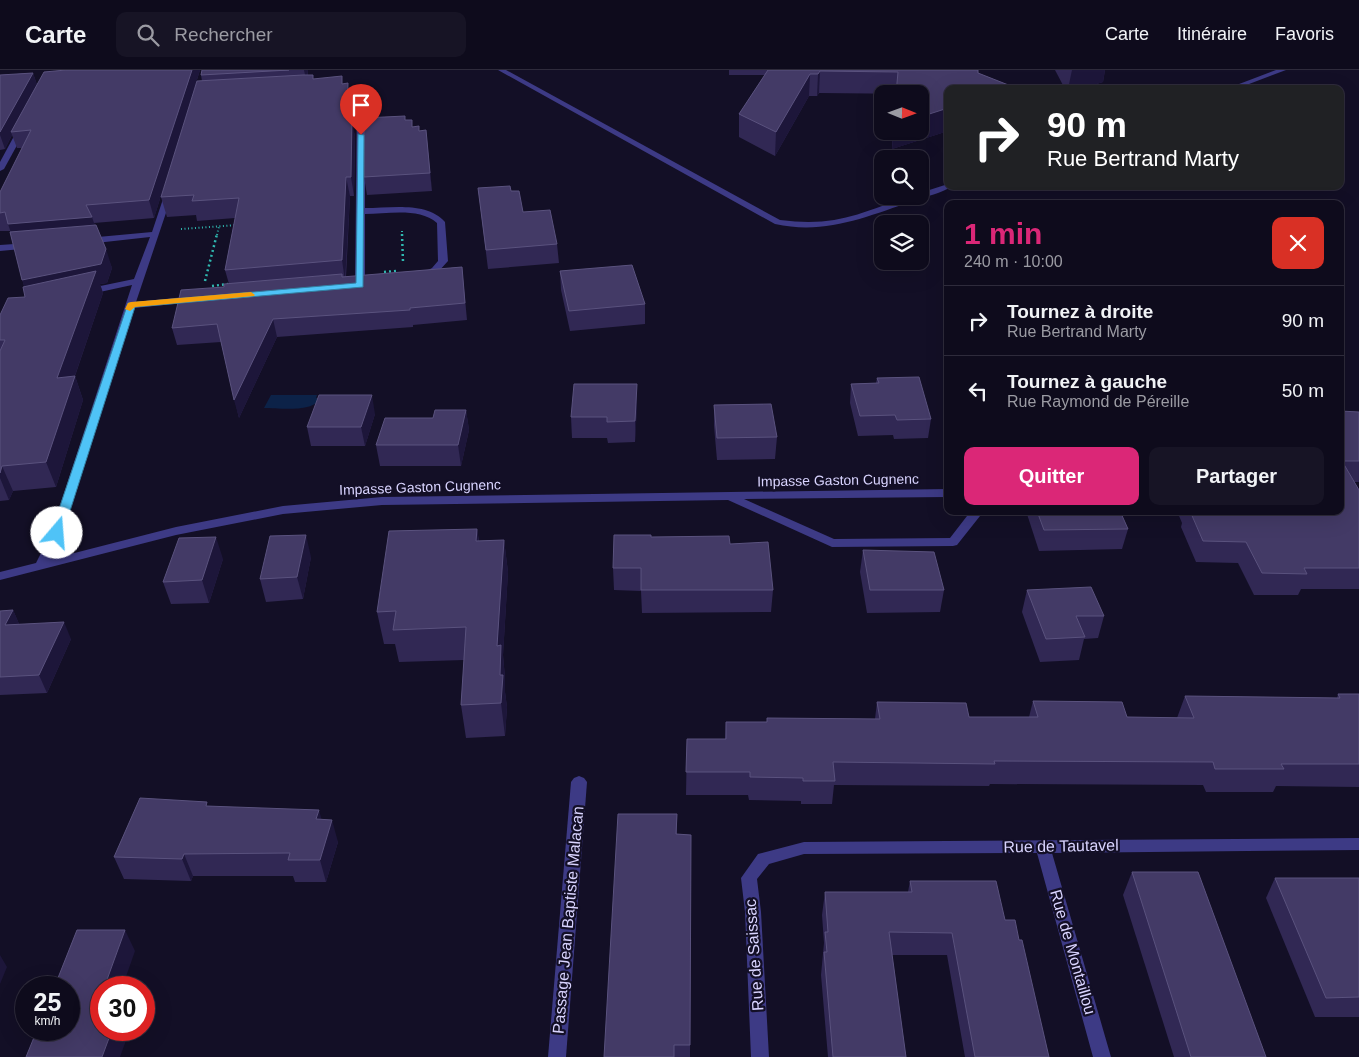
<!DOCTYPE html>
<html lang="fr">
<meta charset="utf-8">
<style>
:root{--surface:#0e0b1c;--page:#171425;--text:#f1f3f6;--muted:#9b9ba3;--line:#2e2b3b;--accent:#db2777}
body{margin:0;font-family:Arial,sans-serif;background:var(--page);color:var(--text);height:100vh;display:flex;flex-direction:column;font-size:19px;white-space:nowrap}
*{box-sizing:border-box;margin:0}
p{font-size:16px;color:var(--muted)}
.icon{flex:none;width:28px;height:28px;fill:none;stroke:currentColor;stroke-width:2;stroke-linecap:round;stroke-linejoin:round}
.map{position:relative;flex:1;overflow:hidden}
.panel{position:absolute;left:944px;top:130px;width:400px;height:315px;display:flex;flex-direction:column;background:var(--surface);border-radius:10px;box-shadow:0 5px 20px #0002,0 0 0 1px var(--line)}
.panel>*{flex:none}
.banner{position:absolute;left:944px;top:15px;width:400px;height:105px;border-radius:10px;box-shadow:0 5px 20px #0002,0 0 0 1px var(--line);background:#202124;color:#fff;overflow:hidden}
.needle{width:32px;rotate:91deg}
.buttons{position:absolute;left:874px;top:15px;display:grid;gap:10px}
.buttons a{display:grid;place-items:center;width:55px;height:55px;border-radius:10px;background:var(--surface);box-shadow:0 5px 20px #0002,0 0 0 1px var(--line);font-size:25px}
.speed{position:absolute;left:15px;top:906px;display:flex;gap:10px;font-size:25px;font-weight:700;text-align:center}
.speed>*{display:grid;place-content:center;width:65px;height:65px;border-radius:50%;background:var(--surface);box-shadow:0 5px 20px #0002,0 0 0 1px var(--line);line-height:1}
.speed small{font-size:12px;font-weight:400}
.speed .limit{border:8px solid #d22;background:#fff;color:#111}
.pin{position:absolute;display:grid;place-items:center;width:42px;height:42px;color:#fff;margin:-51px -21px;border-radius:50% 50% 50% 0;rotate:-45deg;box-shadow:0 0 5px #0007}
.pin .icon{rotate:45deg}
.me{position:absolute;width:55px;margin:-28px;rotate:18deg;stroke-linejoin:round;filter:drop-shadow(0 0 4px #0008)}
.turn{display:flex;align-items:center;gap:18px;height:105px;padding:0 20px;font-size:22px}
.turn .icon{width:65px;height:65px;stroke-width:2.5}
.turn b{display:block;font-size:35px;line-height:42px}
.round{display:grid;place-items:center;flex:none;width:52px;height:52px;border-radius:10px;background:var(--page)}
.headline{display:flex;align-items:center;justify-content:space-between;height:85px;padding:0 20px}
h1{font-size:30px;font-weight:600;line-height:38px;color:var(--accent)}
.cta{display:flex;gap:10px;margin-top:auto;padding:10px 20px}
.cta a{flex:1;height:58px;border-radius:10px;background:var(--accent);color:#fff;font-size:20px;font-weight:600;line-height:58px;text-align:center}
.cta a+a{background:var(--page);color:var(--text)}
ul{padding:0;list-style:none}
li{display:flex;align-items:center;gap:15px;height:70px;padding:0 20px;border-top:1px solid var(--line)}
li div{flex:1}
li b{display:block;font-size:19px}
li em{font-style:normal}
header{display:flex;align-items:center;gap:30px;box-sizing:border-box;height:70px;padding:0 25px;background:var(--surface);border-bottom:1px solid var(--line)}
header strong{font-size:24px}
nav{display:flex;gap:28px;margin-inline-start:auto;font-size:18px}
.search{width:350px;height:45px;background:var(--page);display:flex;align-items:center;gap:12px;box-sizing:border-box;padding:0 18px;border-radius:10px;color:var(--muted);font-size:19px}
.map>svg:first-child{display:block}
.water{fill:#0c2248}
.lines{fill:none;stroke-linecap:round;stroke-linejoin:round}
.path-far1{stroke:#2fb8b0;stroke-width:2;stroke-dasharray:1 2.5;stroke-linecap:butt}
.path{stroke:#2fb8b0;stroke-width:2.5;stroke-dasharray:2 3;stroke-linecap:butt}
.service{fill:#3d3a85;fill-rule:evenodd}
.minor{fill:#3d3a85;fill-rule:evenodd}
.wall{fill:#312854}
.shaded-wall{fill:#1d163a}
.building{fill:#433a66;stroke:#5a527e}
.route{fill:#4fc3f7;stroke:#337fa1}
.slow{fill:#f59e0b}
.labels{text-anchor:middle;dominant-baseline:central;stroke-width:4.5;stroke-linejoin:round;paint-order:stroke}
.street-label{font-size:14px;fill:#d9d4ff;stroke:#130f26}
.near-street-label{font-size:16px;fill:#d9d4ff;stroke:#130f26}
</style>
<header>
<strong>Carte</strong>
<div class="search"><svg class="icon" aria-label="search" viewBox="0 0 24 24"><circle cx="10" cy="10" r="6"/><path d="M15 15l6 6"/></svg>Rechercher</div>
<nav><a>Carte</a><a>Itinéraire</a><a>Favoris</a></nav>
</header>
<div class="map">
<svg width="1359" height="987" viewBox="0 0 1359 987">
<rect width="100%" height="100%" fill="#130f26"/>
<path class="water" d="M271,325H317L316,328H320C314,343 279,338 264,338Z"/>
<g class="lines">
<g class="path-far1">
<polyline points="181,159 237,155"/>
<polyline points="402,161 402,165"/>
<polyline points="217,165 219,156"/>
</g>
<g class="path">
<polyline points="402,164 403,192"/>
<polyline points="384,202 397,201"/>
<polyline points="205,211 217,164"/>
<polyline points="212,216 228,214"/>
</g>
<g class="service">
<path d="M498,0H506L780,150C836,157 859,144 909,126H920V123L948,114V116H952C941,124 925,126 913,131C866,147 825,165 775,154Z"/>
<polygon points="1276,0 1286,0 1236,19 1226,19"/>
</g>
<g class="minor">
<path d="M333,15L353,19L365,27V138C390,138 427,131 445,152L448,191L438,202L420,210L415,207L432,198L438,191L437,153C419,137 387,144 365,144V215L360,218L355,215L357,28L349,22L331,18V16Z"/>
<polygon points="20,55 27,57 4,99 0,101 0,92"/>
<polygon points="166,120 173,122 136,232 194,226 199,229 194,232 134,238 63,463 51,489 176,457 283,436 382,427 948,419 948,427 744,429 834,469 950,468 967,446 962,441 976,441 980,446 957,475 953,476 832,477 728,430 382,435 283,444 176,465 0,510 0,502 36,493 51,463 132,215 86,225 81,222 86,219 134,209 150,167 87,174 83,171 87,168 152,162"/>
<polygon points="29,173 33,176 32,178 0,181 0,175"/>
<polygon points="579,706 584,708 587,712 566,987 548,987 571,712 574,708"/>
<polygon points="1359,768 1359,780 1052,783 1111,987 1093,987 1037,783 804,784 769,794 757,809 761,842 769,987 751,987 745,842 741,808 758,784 804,772"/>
</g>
</g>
<g class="wall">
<polygon points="200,0 154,148 94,153 112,198 107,213 100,214 103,223 75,306 83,330 56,417 13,421 9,430 0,431 0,245 25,227 24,216 10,161 0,161 0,122 22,78 17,78 12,65 5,79 0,80 0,5 33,3 37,15"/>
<polygon points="202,0 308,0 308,5 314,9 343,14 348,13 351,31 350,48 355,66 354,126 350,126 346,207 462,197 467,250 413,255 413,257 277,267 239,348 221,272 177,275 172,258 229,214 225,200 235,148 197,151 196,145 167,147 161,127 202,11 201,5"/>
<polygon points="729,0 978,0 978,3 1016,18 1015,19 948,19 948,61 892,79 893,61 920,61 920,24 819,23 817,26 809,26 775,86 739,67 739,44 765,5 729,5"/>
<polygon points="1055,0 1105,0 1103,12 1080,19 1065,19"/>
<polygon points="405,46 405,50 413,57 419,61 426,60 432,121 367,125 364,107"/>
<polygon points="478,118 511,121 523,142 557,174 559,193 488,199"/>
<polygon points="560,201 645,234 645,254 570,261 561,220"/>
<polygon points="877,308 931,349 928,368 894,369 893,365 858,366 850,333 851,314 876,313"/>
<polygon points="637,335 635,372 608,373 607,368 572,368 571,347"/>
<polygon points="714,335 777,367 775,389 717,390 714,356"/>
<polygon points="466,340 469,360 461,396 380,396 376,375 433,348"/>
<polygon points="1340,341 1359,342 1359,412 1354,412 1359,420 1359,519 1301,519 1298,525 1254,525 1238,493 1196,492 1181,457 1182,453 1177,441 1340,441"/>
<polygon points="375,344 365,376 311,376 307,357"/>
<polygon points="1026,441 1120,441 1128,459 1122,479 1039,481"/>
<polygon points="477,459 479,471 504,470 508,502 503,585 505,608 505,622 507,637 505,666 466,668 461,635 464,590 399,592 395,574 384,574 377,542"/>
<polygon points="651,467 730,474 773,520 771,542 642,543 641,521 614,520 613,498"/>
<polygon points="863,480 944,520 940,542 867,543 860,502"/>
<polygon points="311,487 303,529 266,532 260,509"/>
<polygon points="223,489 209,533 171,534 163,512"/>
<polygon points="1027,520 1104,546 1098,568 1084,569 1079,590 1040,592 1022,542"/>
<polygon points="13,540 19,554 71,569 47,623 0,625 0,541"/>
<polygon points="1338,624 1359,624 1359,717 1276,716 1273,722 1206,722 1203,715 990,714 989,716 834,715 832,734 801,734 801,731 749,730 748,725 686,725 687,669 725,669 726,652 767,652 767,648 875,649 877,632 969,647 1029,647 1033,631 1127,647 1177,648 1185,626 1337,628"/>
<polygon points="209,736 322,750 338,772 326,812 295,812 293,806 193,806 191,811 124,809 114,787"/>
<polygon points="677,744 677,764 691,765 690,987 604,987"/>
<polygon points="1132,802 1266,987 1174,987 1123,825"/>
<polygon points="1275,808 1359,808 1359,947 1315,947 1266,828"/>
<polygon points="910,811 1005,850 1019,870 1049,987 965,987 947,885 892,885 906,987 828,987 821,905 824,873 822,845 825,822 908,822"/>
</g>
<g class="shaded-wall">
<polygon points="192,0 200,0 154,148 149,130"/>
<polygon points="304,0 308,0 307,15"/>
<polygon points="1072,0 1105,0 1103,12 1080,19 1068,19"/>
<polygon points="820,1 819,23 817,26 818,4"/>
<polygon points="33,3 38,18 11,62 12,65 5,79 0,65 0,62"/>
<polygon points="810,4 809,26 775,86 776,62"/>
<polygon points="348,13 351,31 349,66 346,48"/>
<polygon points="948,38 948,61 892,79 894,61 920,61 920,47"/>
<polygon points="352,48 355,66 354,126 351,107"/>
<polygon points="426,60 428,78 432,121 430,103"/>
<polygon points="346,107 350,126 345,211 342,190"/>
<polygon points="92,147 98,165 14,172 8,154"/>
<polygon points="106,179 112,198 107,213 100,214 103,223 66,332 22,210"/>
<polygon points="273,249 277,267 239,348 234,330"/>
<polygon points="75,306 83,330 56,417 46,392"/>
<polygon points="637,314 637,335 635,372 635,351"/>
<polygon points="372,325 375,344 365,376 361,357"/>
<polygon points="466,340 469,360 461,396 458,375"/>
<polygon points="2,396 13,421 9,430 0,408 0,403"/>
<polygon points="477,459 481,490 476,471"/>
<polygon points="306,465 311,487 303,529 297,507"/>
<polygon points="216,467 223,489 209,533 202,510"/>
<polygon points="504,470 508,502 503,585 505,608 505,622 507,637 505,666 501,633 500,605 497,576"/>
<polygon points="13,540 21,558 5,555"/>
<polygon points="64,552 71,569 47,623 39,605"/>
<polygon points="319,740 325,762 316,749"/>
<polygon points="332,750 338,772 326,812 320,790"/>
<polygon points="184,784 193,806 191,811 182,789"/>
<polygon points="125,860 135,881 122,918 104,918"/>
<polygon points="0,885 7,897 0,914"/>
<polygon points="101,924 101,955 94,942"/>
<polygon points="112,960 128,960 129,962 120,987 102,987"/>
</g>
<g class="building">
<polygon points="66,0 192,0 149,130 86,135 92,147 8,154 5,142 0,143 0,122 31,60 11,62 44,2"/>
<polygon points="202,0 289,0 201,5"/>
<polygon points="768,0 978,0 978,3 1016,18 1012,19 948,19 948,38 920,47 920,24 896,24 898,2 820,1 818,4 810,4 776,62 739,44"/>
<polygon points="33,3 0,62 0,5"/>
<polygon points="303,5 313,5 313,9 342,6 342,14 348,13 346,48 352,48 351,107 346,107 342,190 225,200 239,128 192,131 194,125 161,127 197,11"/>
<polygon points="405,46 405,50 412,50 412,57 419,56 419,61 426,60 430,103 364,107 364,48"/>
<polygon points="510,116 511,121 519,121 523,142 550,140 557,174 486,180 478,118"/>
<polygon points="96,155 106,179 101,194 22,210 10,162"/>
<polygon points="632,195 645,234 569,241 560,201"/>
<polygon points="462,197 465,233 410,238 410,240 273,249 234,330 217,254 172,258 181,220 224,217 224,214 342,204 342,207"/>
<polygon points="96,201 57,308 75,306 46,392 2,396 0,403 0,281 5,270 0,270 0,245 8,228 25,227 23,217"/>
<polygon points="919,307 931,349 897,350 895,345 860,346 851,314 879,313 877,308"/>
<polygon points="574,314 637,314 635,351 607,352 607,347 571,347"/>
<polygon points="319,325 372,325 361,357 307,357"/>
<polygon points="771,334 777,367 717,368 714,335"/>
<polygon points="435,340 466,340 458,375 376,375 385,348 433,348"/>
<polygon points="1340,341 1359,342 1359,391 1342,391 1359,420 1359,498 1304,498 1307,504 1262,503 1246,472 1203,471 1190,441 1340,441"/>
<polygon points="1037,441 1120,441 1128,459 1044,460"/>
<polygon points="477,459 476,471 504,470 497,576 501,575 500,605 503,605 501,633 461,635 466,557 393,560 396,541 377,542 389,461"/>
<polygon points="306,465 297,507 260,509 270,466"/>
<polygon points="614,465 651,465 651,467 729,466 730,474 768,472 773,520 641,520 641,498 613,498"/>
<polygon points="216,467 202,510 163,512 179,468"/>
<polygon points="863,480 934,482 944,520 870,520"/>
<polygon points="1091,517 1104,546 1076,546 1085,567 1046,569 1027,520"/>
<polygon points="13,540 5,555 64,552 39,605 0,607 0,541"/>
<polygon points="1338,624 1359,624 1359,694 1281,694 1284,699 1215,699 1213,692 994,691 995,694 833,692 835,711 803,711 803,708 750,707 750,702 686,702 687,669 726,669 726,652 767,652 767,648 880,649 877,632 966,633 969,647 1038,647 1033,631 1122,632 1127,647 1194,648 1185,626 1340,628"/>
<polygon points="140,728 207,732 206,736 319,740 316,749 332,750 320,790 288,790 290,783 184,784 182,789 114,787"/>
<polygon points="618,744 677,744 676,764 691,765 690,975 674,975 674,987 604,987"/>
<polygon points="1132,802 1198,802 1266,987 1191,987"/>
<polygon points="1275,808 1359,808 1359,927 1326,928"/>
<polygon points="910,811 996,811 1005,850 1015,850 1019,870 1022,870 1049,987 975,987 952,863 889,862 906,987 833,987 824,882 827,882 825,862 828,862 825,822 912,822"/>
<polygon points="77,860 125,860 104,918 101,918 101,924 94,942 101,942 101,960 112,960 102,987 26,987 37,960 69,960 69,918 54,918"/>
</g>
<polygon class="route" points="358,64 364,65 363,217 135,237 63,463 57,467 53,466 51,463 128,233 356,213"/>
<polygon class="slow" points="251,222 255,225 254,226 135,237 130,241 125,239 128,233 131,232"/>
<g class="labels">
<g class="street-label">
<text transform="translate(838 410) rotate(-1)">Impasse Gaston Cugnenc</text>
<text transform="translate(420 417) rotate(-2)">Impasse Gaston Cugnenc</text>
</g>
<g class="near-street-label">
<text transform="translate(1061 776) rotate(-1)">Rue de Tautavel</text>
<text transform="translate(568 850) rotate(-85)">Passage Jean Baptiste Malacan</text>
<text transform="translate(1073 882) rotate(74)">Rue de Montaillou</text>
<text transform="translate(754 885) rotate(-94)">Rue de Saissac</text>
</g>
</g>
</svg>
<div class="buttons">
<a><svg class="needle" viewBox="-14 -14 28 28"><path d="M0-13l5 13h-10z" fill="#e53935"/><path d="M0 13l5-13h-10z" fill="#9b9ba3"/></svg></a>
<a><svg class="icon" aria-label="search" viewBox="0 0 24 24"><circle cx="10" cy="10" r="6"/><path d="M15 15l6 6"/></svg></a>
<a><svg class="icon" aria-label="layers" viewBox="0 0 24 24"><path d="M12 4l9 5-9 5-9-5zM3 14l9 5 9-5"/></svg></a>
</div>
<div class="speed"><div>25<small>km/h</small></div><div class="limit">30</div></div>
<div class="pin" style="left:361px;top:65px;background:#d93025"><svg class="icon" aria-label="arrive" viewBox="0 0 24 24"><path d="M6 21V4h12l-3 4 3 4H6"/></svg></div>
<svg class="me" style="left:57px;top:463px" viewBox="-20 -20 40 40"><circle r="19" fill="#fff"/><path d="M0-13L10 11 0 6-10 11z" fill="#4fc3f7"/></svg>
<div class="banner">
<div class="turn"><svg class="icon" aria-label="right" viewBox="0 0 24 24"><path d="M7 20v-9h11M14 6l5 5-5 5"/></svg><div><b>90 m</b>Rue Bertrand Marty</div></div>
</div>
<section class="panel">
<div class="headline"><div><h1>1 min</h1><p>240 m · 10:00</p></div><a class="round" style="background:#d93025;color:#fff"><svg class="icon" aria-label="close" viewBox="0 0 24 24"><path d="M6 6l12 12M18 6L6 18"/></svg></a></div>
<ul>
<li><svg class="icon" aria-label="right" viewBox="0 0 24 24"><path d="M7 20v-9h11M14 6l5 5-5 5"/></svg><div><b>Tournez à droite</b><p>Rue Bertrand Marty</p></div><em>90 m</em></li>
<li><svg class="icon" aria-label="left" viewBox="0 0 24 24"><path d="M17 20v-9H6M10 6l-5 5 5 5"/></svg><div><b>Tournez à gauche</b><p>Rue Raymond de Péreille</p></div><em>50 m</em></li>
</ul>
<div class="cta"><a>Quitter</a><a>Partager</a></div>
</section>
</div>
